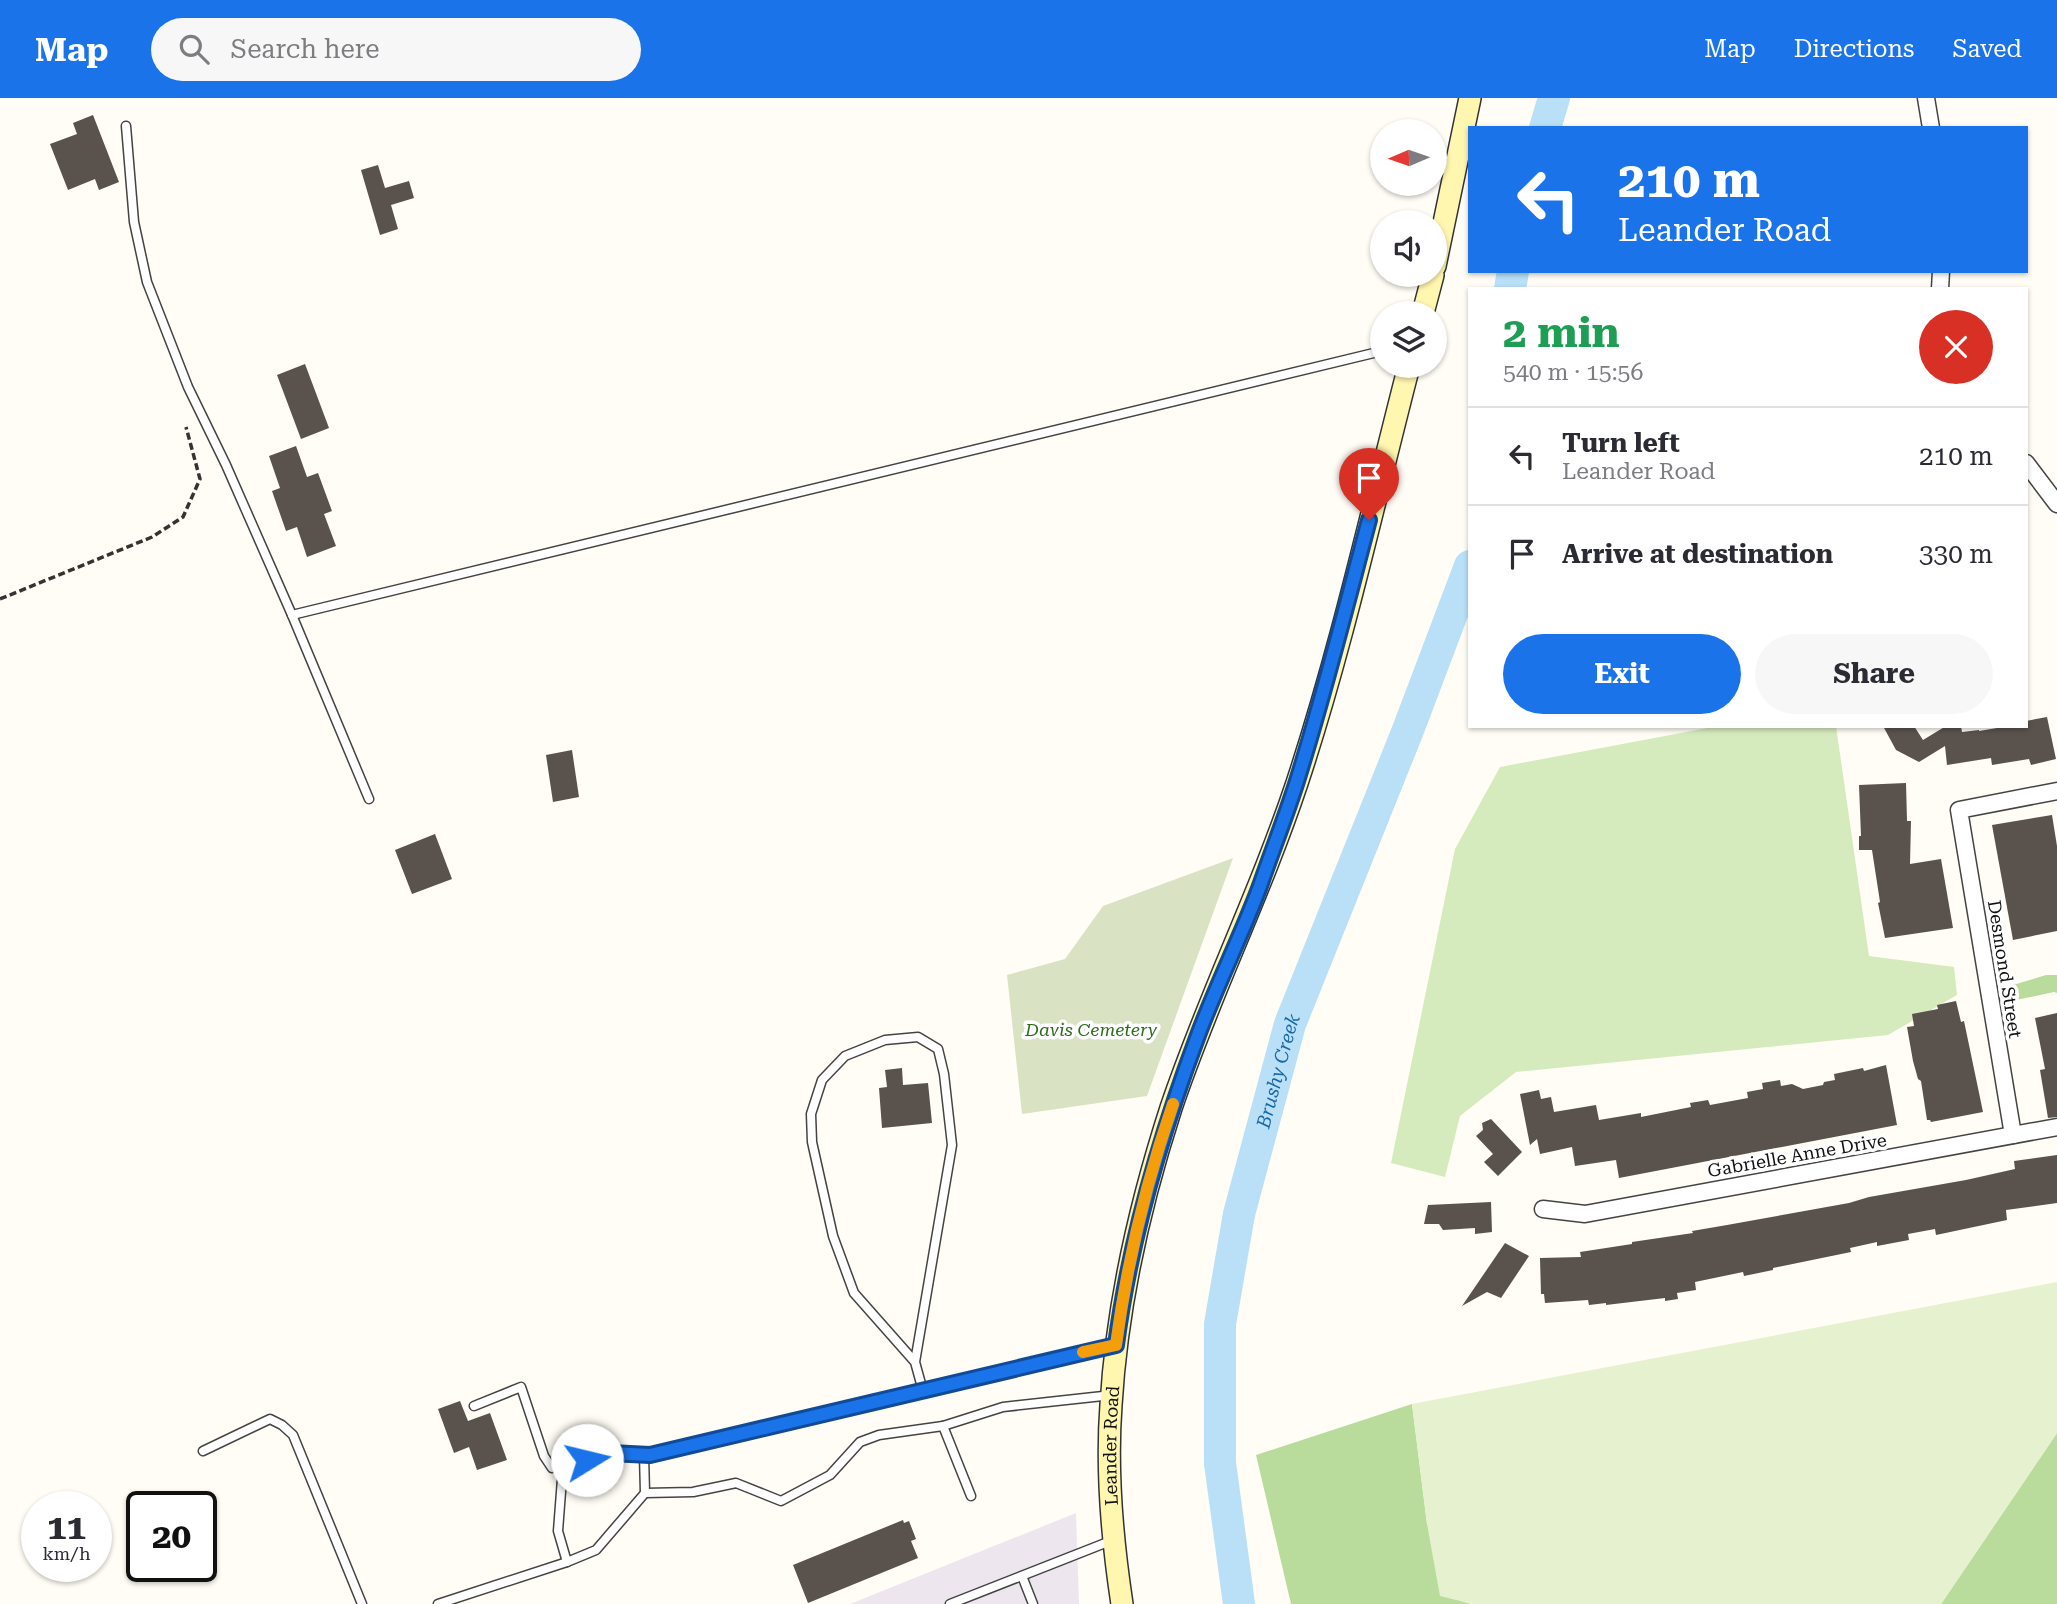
<!DOCTYPE html>
<meta charset="utf-8">
<style>
:root{--surface:#fff;--page:#f7f7f7;--text:#2b2b33;--muted:#7c7c81;--line:#e1e1e2;--accent:#1a73e8}
body{margin:0;font-family:"Roboto Serif",serif;background:var(--page);color:var(--text);height:100vh;display:flex;flex-direction:column;font-size:26px;white-space:nowrap}
*{box-sizing:border-box;margin:0}
p{font-size:23px;color:var(--muted)}
.icon{flex:none;width:38px;height:38px;fill:none;stroke:currentColor;stroke-width:2;stroke-linecap:round;stroke-linejoin:round}
.map{position:relative;flex:1;overflow:hidden}
.side{position:absolute;left:1468px;top:189px;width:560px;height:441px;display:flex;flex-direction:column;background:var(--surface);border-radius:0px;box-shadow:0 2px 5px #0004}
.side>*{flex:none}
.guide{position:absolute;left:1468px;top:28px;width:560px;height:147px;border-radius:0px;box-shadow:0 2px 5px #0004;background:#1a73e8;color:#fff;overflow:hidden}
.needle{width:46px;rotate:268deg}
.fabs{position:absolute;left:1370px;top:21px;display:grid;gap:14px}
.fabs a{display:grid;place-items:center;width:77px;height:77px;border-radius:50%;background:var(--surface);box-shadow:0 2px 5px #0004;font-size:35px}
.speed{position:absolute;left:21px;top:1393px;display:flex;gap:14px;font-size:35px;font-weight:700;text-align:center}
.speed>*{display:grid;place-content:center;width:91px;height:91px;border-radius:50%;background:var(--surface);box-shadow:0 2px 5px #0004;line-height:1}
.speed small{font-size:18px;font-weight:400}
.speed .limit{border:4px solid #111;border-radius:10px;background:#fff;color:#111}
.pin{position:absolute;display:grid;place-items:center;width:60px;height:60px;color:#fff;margin:-72px -30px;border-radius:50% 50% 50% 0;rotate:-45deg;box-shadow:0 0 7px #0007}
.pin .icon{rotate:45deg}
.me{position:absolute;width:77px;margin:-38px;rotate:81deg;stroke-linejoin:round;filter:drop-shadow(0 0 5px #0008)}
.turn{display:flex;align-items:center;gap:24px;height:147px;padding:0 35px;font-size:32px}
.turn .icon{width:91px;height:91px;stroke-width:2.5}
.turn b{display:block;font-size:49px;line-height:60px}
.round{display:grid;place-items:center;flex:none;width:74px;height:74px;border-radius:37px;background:var(--page)}
.headline{display:flex;align-items:center;justify-content:space-between;height:119px;padding:0 35px}
h1{font-size:42px;font-weight:700;line-height:52px;color:#1e9e55}
.cta{display:flex;gap:14px;margin-top:auto;padding:14px 35px}
.cta a{flex:1;height:80px;border-radius:42px;background:var(--accent);color:#fff;font-size:28px;font-weight:700;line-height:80px;text-align:center}
.cta a+a{background:var(--page);color:var(--text)}
ul{padding:0;list-style:none}
li{display:flex;align-items:center;gap:21px;height:98px;padding:0 35px;border-top:2px solid var(--line)}
li div{flex:1}
li b{display:block;font-size:26px}
li em{font-style:normal}
header{display:flex;align-items:center;gap:42px;box-sizing:border-box;height:98px;padding:0 35px;background:var(--accent);color:#fff}
header strong{font-size:33px}
nav{display:flex;gap:38px;margin-inline-start:auto;font-size:24px}
.search{width:490px;height:63px;background:var(--page);display:flex;align-items:center;gap:18px;box-sizing:border-box;padding:0 24px;border-radius:38px;color:var(--muted);font-size:26px}
.map>svg:first-child{display:block}
.industrial{fill:#eee6ef}
.green{fill:#d5ebbd}
.forest{fill:#b9dc9c}
.cemetery{fill:#d9e3c4}
.pitch{fill:#e6f2cf}
.lines{fill:none;stroke-linecap:round;stroke-linejoin:round}
.river{stroke:#b9e0f7;stroke-width:32}
.building{fill:#5a524d}
.lane-casing{stroke:#444;stroke-width:11}
.street-casing{stroke:#444;stroke-width:19}
.secondary-casing{stroke:#333;stroke-width:24}
.path{stroke:#333;stroke-width:3.5;stroke-dasharray:7 3.5;stroke-linecap:butt}
.lane{stroke:#fff;stroke-width:8}
.street{stroke:#fff;stroke-width:16}
.secondary{stroke:#fff6b0;stroke-width:21}
.route-casing{stroke:#114b97;stroke-width:18}
.route{stroke:#1a73e8;stroke-width:12}
.slow{stroke:#f59e0b;stroke-width:12}
.labels{text-anchor:middle;dominant-baseline:central;stroke-width:7;stroke-linejoin:round;paint-order:stroke}
.street-label{font-size:18px;fill:#111;stroke:#fff}
.park-label{font-size:18px;font-style:italic;fill:#2f6b1f;stroke:#fff}
.water-label{font-size:19px;font-style:italic;fill:#1768a6;stroke:#fff}
</style>
<header>
<strong>Map</strong>
<div class="search"><svg class="icon" aria-label="search" viewBox="0 0 24 24"><circle cx="10" cy="10" r="6"/><path d="M15 15l6 6"/></svg>Search here</div>
<nav><a>Map</a><a>Directions</a><a>Saved</a></nav>
</header>
<div class="map">
<svg width="2057" height="1506" viewBox="0 0 2057 1506">
<rect width="100%" height="100%" fill="#fffdf5"/>
<polygon class="industrial" points="1076,1415 1079,1506 850,1506"/>
<polygon class="green" points="1718,628 1836,628 1869,858 1954,869 1957,897 1888,937 1516,974 1460,1018 1445,1079 1391,1065 1455,751 1500,669"/>
<g class="forest">
<polygon points="2046,877 2057,877 2057,895 2054,894 2016,902 2013,887"/>
<polygon points="1412,1306 1427,1426 1461,1503 1472,1506 1291,1506 1256,1357"/>
<polygon points="2057,1335 2057,1506 1941,1506"/>
</g>
<polygon class="cemetery" points="1233,760 1147,998 1022,1016 1007,877 1065,861 1103,808"/>
<polygon class="pitch" points="2057,1184 2057,1335 1941,1506 1472,1506 1440,1498 1427,1426 1412,1306"/>
<g class="lines">
<g class="river">
<polyline points="1545,30 1554,0"/>
<polyline points="1510,191 1513,173"/>
<path id="s1" d="M1239,1506L1220,1365V1226L1239,1116L1290,926L1408,632L1470,468"/>
</g>
</g>
<g class="building">
<polygon points="93,17 119,84 99,92 95,81 68,92 50,46 77,36 73,25"/>
<polygon points="378,67 385,90 409,83 414,100 391,107 398,131 380,137 361,72"/>
<polygon points="305,266 329,330 301,341 277,277"/>
<polygon points="296,348 307,379 318,375 332,413 324,416 336,448 307,459 297,429 286,433 272,393 280,390 269,358"/>
<polygon points="2047,619 2056,661 2031,667 2029,661 1992,667 1991,660 1947,667 1945,648 1919,664 1896,652 1883,628 1914,628 1923,642 1946,628 1961,628 1962,634 1979,632 1979,633 2009,628 2026,628 2026,623"/>
<polygon points="572,652 579,699 553,704 546,657"/>
<polygon points="1906,685 1907,723 1911,723 1910,766 1941,761 1953,830 1885,840 1878,805 1880,804 1872,752 1859,752 1859,738 1861,738 1859,687"/>
<polygon points="2052,717 2057,748 2057,833 2013,842 1992,727"/>
<polygon points="435,736 452,781 412,796 395,752"/>
<polygon points="1956,903 1961,924 1964,923 1983,1014 1931,1024 1930,1022 1927,1022 1921,983 1918,981 1913,963 1907,929 1914,928 1912,916 1938,911 1937,907"/>
<polygon points="2057,915 2057,1019 2048,1020 2040,972 2045,971 2035,920"/>
<polygon points="1886,967 1897,1027 1619,1080 1616,1062 1575,1068 1572,1049 1540,1056 1537,1041 1530,1047 1520,996 1539,992 1541,1001 1551,999 1554,1014 1596,1007 1599,1022 1641,1015 1641,1019 1691,1009 1690,1005 1708,1002 1710,1007 1748,1000 1747,994 1763,991 1762,985 1780,982 1781,988 1792,986 1803,991 1823,987 1824,984 1835,982 1834,976 1863,970 1864,973"/>
<polygon points="902,970 903,987 928,985 932,1025 882,1030 879,990 887,989 885,972"/>
<polygon points="1491,1021 1522,1054 1498,1078 1484,1064 1493,1056 1476,1038 1483,1032 1482,1025"/>
<polygon points="2057,1057 2057,1105 2006,1112 2007,1122 1936,1137 1935,1131 1908,1136 1909,1142 1877,1148 1877,1144 1850,1150 1851,1154 1773,1170 1773,1172 1744,1178 1743,1174 1695,1184 1696,1192 1677,1195 1678,1201 1665,1203 1665,1200 1606,1207 1606,1205 1589,1207 1588,1202 1545,1205 1544,1196 1541,1196 1540,1160 1581,1159 1580,1154 1632,1146 1632,1144 1693,1135 1692,1133 1727,1127 1849,1105 1869,1099 1966,1082 2015,1071 2014,1063"/>
<polygon points="1491,1104 1492,1134 1475,1136 1475,1130 1443,1132 1439,1126 1424,1126 1428,1107"/>
<polygon points="1505,1145 1529,1158 1501,1200 1487,1194 1462,1208"/>
<polygon points="460,1303 468,1323 490,1315 507,1362 477,1372 469,1349 454,1355 438,1311"/>
<polygon points="903,1422 904,1425 909,1423 916,1441 911,1443 918,1460 808,1505 793,1467"/>
</g>
<g class="lines">
<g class="lane-casing">
<g id="lane">
<polyline points="126,28 134,124 147,184 188,289 226,367 292,517 369,701"/>
<polyline points="292,517 1382,253"/>
<polyline points="915,1264 952,1047 944,976 938,951 918,939 885,942 845,958 822,982 811,1016 812,1044 833,1138 854,1195 915,1264 923,1293"/>
<polyline points="474,1308 521,1289 544,1358 552,1370 610,1355 650,1358 1114,1247"/>
<polyline points="203,1353 270,1321 282,1327 293,1337 362,1506"/>
<polyline points="563,1368 558,1433 567,1464 596,1452 645,1395 644,1357"/>
<polyline points="645,1395 693,1394 736,1385 781,1403 830,1377 860,1344 879,1337 943,1328"/>
<polyline points="971,1398 943,1328 1003,1309 1112,1297"/>
<polyline points="1022,1478 1033,1506"/>
<polyline points="438,1506 567,1464"/>
<polyline points="950,1506 1113,1442"/>
</g>
</g>
<g class="street-casing">
<g id="street">
<polyline points="1926,0 1931,30"/>
<polyline points="1940,191 1941,173"/>
<polyline points="2026,365 2057,406"/>
<polyline points="2013,1037 1959,712 2057,693"/>
<polyline points="1543,1111 1585,1116 2057,1029"/>
</g>
</g>
<g class="secondary-casing">
<g id="secondary">
<polyline points="1435,168 1470,0"/>
<polyline points="1423,215 1433,177"/>
<path id="s2" d="M1122,1506C1112,1440 1106,1373 1111,1307C1117,1205 1140,1106 1171,1010C1208,900 1260,796 1297,685C1342,549 1373,407 1409,268"/>
</g>
</g>
<polyline class="path" points="0,501 152,439 183,419 200,381 186,329"/>
<use href="#lane" class="lane"/>
<use href="#street" class="street"/>
<use href="#secondary" class="secondary"/>
</g>
<g class="lines">
<g class="route-casing">
<path id="route" d="M587,1362L610,1355L650,1357L1116,1247C1130,1141 1160,1039 1197,940C1216,888 1241,839 1260,788C1272,753 1286,718 1297,683C1324,597 1346,509 1369,422"/>
</g>
<use href="#route" class="route"/>
<path class="slow" d="M1083,1254L1116,1247C1127,1165 1146,1084 1173,1006"/>
</g>
<g class="labels">
<g class="street-label">
<text transform="translate(2005 871) rotate(81)">Desmond Street</text>
<text transform="translate(1797 1057) rotate(-10)">Gabrielle Anne Drive</text>
<text stroke="none"><textPath href="#s2" startOffset="159">Leander Road</textPath></text>
</g>
<g class="park-label">
<text x="1091" y="931">Davis Cemetery</text>
</g>
<g class="water-label">
<text stroke="none"><textPath href="#s1" startOffset="541">Brushy Creek</textPath></text>
</g>
</g>
</svg>
<div class="fabs">
<a><svg class="needle" viewBox="-14 -14 28 28"><path d="M0-13l5 13h-10z" fill="#e53935"/><path d="M0 13l5-13h-10z" fill="#7c7c81"/></svg></a>
<a><svg class="icon" aria-label="sound" viewBox="0 0 24 24"><path d="M4 9h4l5-4v14l-5-4H4zM17 9q2 3 0 6"/></svg></a>
<a><svg class="icon" aria-label="layers" viewBox="0 0 24 24"><path d="M12 4l9 5-9 5-9-5zM3 14l9 5 9-5"/></svg></a>
</div>
<div class="speed"><div>11<small>km/h</small></div><div class="limit">20</div></div>
<div class="pin" style="left:1369px;top:422px;background:#d93025"><svg class="icon" aria-label="arrive" viewBox="0 0 24 24"><path d="M6 21V4h12l-3 4 3 4H6"/></svg></div>
<svg class="me" style="left:587px;top:1362px" viewBox="-20 -20 40 40"><circle r="19" fill="#fff"/><path d="M0-13L10 11 0 6-10 11z" fill="#1a73e8"/></svg>
<div class="guide">
<div class="turn"><svg class="icon" aria-label="left" viewBox="0 0 24 24"><path d="M17 20v-9H6M10 6l-5 5 5 5"/></svg><div><b>210 m</b>Leander Road</div></div>
</div>
<section class="side">
<div class="headline"><div><h1>2 min</h1><p>540 m · 15:56</p></div><a class="round" style="background:#d93025;color:#fff"><svg class="icon" aria-label="close" viewBox="0 0 24 24"><path d="M6 6l12 12M18 6L6 18"/></svg></a></div>
<ul>
<li><svg class="icon" aria-label="left" viewBox="0 0 24 24"><path d="M17 20v-9H6M10 6l-5 5 5 5"/></svg><div><b>Turn left</b><p>Leander Road</p></div><em>210 m</em></li>
<li><svg class="icon" aria-label="arrive" viewBox="0 0 24 24"><path d="M6 21V4h12l-3 4 3 4H6"/></svg><div><b>Arrive at destination</b></div><em>330 m</em></li>
</ul>
<div class="cta"><a>Exit</a><a>Share</a></div>
</section>
</div>
